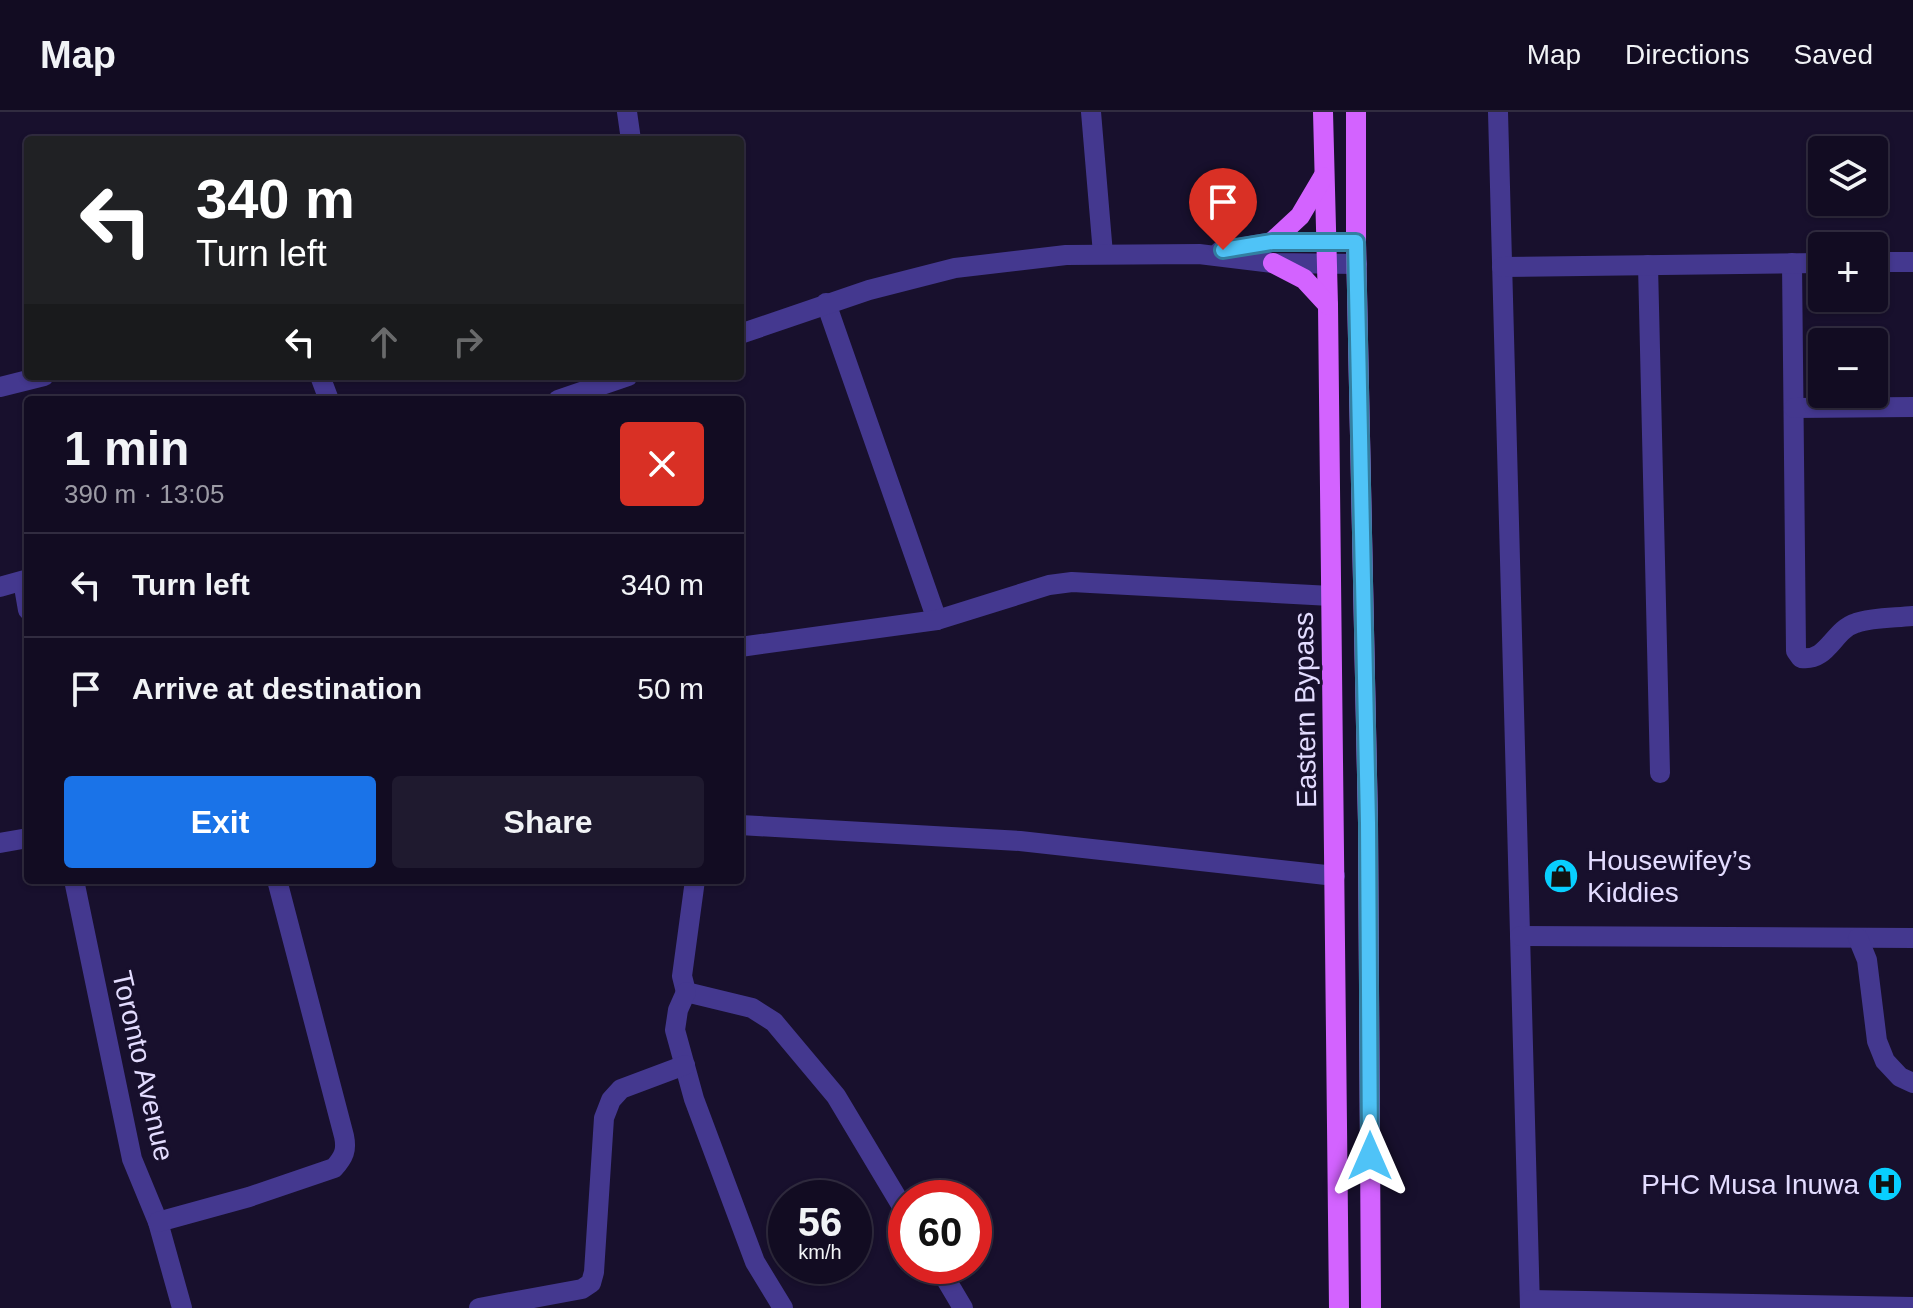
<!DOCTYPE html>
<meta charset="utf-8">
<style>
:root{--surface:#120c22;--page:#1f1a2f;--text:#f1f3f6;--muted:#9c9ba5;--line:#312c40;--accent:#1a73e8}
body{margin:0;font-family:Helvetica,sans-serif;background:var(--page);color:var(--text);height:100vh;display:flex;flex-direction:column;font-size:30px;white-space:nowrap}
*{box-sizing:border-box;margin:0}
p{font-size:26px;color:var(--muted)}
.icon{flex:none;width:44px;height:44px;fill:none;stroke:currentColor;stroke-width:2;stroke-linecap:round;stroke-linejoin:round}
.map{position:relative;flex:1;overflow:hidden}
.details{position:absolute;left:24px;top:284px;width:720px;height:488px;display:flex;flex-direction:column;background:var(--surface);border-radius:8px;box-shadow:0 2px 6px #0004,0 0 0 2px var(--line)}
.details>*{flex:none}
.banner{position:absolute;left:24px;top:24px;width:720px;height:244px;border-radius:8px;box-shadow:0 2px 6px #0004,0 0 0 2px var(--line);background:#202124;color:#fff;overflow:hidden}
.controls{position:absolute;left:1808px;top:24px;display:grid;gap:16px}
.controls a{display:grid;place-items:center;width:80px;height:80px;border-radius:8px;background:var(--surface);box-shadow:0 2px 6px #0004,0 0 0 2px var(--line);font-size:40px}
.speed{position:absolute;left:768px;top:1068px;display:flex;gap:16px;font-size:40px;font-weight:700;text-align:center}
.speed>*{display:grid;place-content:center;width:104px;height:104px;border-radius:50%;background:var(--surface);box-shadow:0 2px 6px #0004,0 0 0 2px var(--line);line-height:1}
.speed small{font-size:20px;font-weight:400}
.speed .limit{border:12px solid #d22;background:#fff;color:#111}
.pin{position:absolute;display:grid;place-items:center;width:68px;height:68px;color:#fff;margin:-82px -34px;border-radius:50% 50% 50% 0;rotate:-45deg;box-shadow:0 0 8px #0007}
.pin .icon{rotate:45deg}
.me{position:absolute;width:88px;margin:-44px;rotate:0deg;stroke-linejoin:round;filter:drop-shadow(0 0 6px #0008)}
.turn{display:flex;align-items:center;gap:28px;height:168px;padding:0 40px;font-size:36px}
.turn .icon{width:104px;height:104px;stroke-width:2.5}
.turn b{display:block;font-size:56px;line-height:68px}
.lanes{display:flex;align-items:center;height:76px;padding:0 40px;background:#0003;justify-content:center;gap:40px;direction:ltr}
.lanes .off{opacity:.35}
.round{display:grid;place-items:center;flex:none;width:84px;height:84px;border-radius:8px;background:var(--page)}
.headline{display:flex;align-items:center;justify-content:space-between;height:136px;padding:0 40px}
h1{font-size:48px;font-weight:700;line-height:60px}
.primary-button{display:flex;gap:16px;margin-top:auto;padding:16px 40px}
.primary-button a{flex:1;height:92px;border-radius:8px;background:var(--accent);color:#fff;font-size:32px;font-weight:700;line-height:92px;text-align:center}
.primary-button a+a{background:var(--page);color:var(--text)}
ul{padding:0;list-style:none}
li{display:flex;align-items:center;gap:24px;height:104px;padding:0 40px;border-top:2px solid var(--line)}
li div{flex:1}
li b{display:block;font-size:30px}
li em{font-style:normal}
header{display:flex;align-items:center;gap:48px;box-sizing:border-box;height:112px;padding:0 40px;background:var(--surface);border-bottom:2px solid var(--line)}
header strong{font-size:38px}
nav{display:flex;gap:44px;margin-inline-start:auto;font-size:28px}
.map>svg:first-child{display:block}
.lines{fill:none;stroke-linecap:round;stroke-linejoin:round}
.minor{stroke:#44388f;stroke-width:20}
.major{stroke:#d363ff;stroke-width:20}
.route-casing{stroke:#337fa1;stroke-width:20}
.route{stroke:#4fc3f7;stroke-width:14}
.labels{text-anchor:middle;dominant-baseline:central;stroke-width:6;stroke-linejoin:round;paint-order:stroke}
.street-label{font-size:28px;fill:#e3dcff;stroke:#18102d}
.poi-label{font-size:28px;fill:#e3dcff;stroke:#18102d;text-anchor:start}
</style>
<header>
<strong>Map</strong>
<nav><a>Map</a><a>Directions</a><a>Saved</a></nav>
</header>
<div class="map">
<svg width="1913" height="1196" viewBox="0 0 1913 1196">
<rect width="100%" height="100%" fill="#18102d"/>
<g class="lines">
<g class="minor">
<polyline points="627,0 631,28"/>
<polyline points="1091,0 1103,142"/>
<polyline points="1498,0 1530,1196"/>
<polyline points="1220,139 1272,130 1356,130"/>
<polyline points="1874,150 1913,150"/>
<path d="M1792,151L1796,539L1801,546C1828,550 1833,518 1856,511C1873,505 1895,506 1913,504"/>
<polyline points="1648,153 1660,661"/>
<polyline points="1502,155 1822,151"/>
<polyline points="826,191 937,508"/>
<polyline points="740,222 869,178 955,156 1066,143 1199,142 1273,151 1357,152"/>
<polyline points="320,264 329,288"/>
<polyline points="0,275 44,264"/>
<polyline points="558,288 628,264"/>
<polyline points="1794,296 1913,295"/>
<polyline points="23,469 28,498"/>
<polyline points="0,475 28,467"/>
<polyline points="740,535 937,508 1049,473 1072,470 1331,484"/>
<polyline points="740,713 1020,729 1335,764"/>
<polyline points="0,731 28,726"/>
<polyline points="74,768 132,1047 158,1110 182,1196"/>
<polyline points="695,768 682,864 686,880 752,896 774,910 836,984 906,1101"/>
<polyline points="1520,824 1913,826"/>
<polyline points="1858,826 1867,848 1877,929 1885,949 1900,965 1913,971"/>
<polyline points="686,880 678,898 675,918 694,987 755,1150 783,1196"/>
<path d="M158,1110L249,1085L334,1056C344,1045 347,1038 344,1024L277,768"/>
<polyline points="938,1154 963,1196"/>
<polyline points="1530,1188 1913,1195"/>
<polyline points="479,1196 582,1177 591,1171 594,1160 604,1006 611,988 621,977 685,953"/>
</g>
<g class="major">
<polyline points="1323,0 1328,193 1339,1196"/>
<polyline points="1356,0 1356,130 1368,711 1371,1196"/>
<polyline points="1272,130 1300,104 1323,65"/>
<polyline points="1273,151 1304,167 1328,193"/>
</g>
</g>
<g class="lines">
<g class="route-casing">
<polyline id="route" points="1223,138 1272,130 1356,130 1368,711 1370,1044"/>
</g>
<use href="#route" class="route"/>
</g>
<defs>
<g id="shop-disc" transform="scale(1.8)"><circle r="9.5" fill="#08cfff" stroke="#18102d"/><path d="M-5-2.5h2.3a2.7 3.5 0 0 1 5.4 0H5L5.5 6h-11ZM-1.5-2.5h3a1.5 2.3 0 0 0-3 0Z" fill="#111"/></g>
<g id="hospital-disc" transform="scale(1.8)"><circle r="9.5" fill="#08cfff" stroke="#18102d"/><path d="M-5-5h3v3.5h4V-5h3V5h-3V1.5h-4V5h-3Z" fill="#111"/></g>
</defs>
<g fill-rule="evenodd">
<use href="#shop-disc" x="1561" y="764"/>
<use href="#hospital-disc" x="1885" y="1072"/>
</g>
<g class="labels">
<g class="street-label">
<text transform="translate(1305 598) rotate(-91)">Eastern Bypass</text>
<text transform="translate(143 954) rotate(77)">Toronto Avenue</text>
</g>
<g class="poi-label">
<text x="1587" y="748">Housewifey’s<tspan x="1587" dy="32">Kiddies</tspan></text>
<text x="1859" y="1072" text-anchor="end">PHC Musa Inuwa</text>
</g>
</g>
</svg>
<div class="controls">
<a><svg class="icon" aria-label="layers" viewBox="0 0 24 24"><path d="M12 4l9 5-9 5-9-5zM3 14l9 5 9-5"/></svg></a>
<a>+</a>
<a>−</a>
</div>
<div class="speed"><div>56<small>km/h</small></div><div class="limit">60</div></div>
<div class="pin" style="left:1223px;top:138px;background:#d93025"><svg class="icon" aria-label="arrive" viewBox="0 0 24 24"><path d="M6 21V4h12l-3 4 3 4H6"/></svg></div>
<svg class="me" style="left:1370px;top:1044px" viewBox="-20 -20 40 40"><path d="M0-17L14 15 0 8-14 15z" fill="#4fc3f7" stroke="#fff" stroke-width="4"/></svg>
<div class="banner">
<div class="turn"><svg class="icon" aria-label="left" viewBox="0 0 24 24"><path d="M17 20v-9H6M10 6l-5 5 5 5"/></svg><div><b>340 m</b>Turn left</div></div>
<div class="lanes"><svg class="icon" aria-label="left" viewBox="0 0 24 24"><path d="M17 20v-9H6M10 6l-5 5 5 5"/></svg><svg class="icon off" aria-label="ahead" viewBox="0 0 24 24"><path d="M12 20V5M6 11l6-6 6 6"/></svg><svg class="icon off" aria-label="right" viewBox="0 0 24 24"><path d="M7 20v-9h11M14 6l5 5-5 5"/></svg></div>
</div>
<section class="details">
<div class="headline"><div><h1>1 min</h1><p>390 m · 13:05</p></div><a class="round" style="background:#d93025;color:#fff"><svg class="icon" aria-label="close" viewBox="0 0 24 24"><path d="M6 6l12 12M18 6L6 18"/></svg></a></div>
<ul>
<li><svg class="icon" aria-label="left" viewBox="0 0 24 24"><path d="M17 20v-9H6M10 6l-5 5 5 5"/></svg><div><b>Turn left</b></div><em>340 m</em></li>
<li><svg class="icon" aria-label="arrive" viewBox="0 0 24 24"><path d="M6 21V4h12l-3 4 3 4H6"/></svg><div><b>Arrive at destination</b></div><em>50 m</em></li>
</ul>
<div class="primary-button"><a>Exit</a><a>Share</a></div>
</section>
</div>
